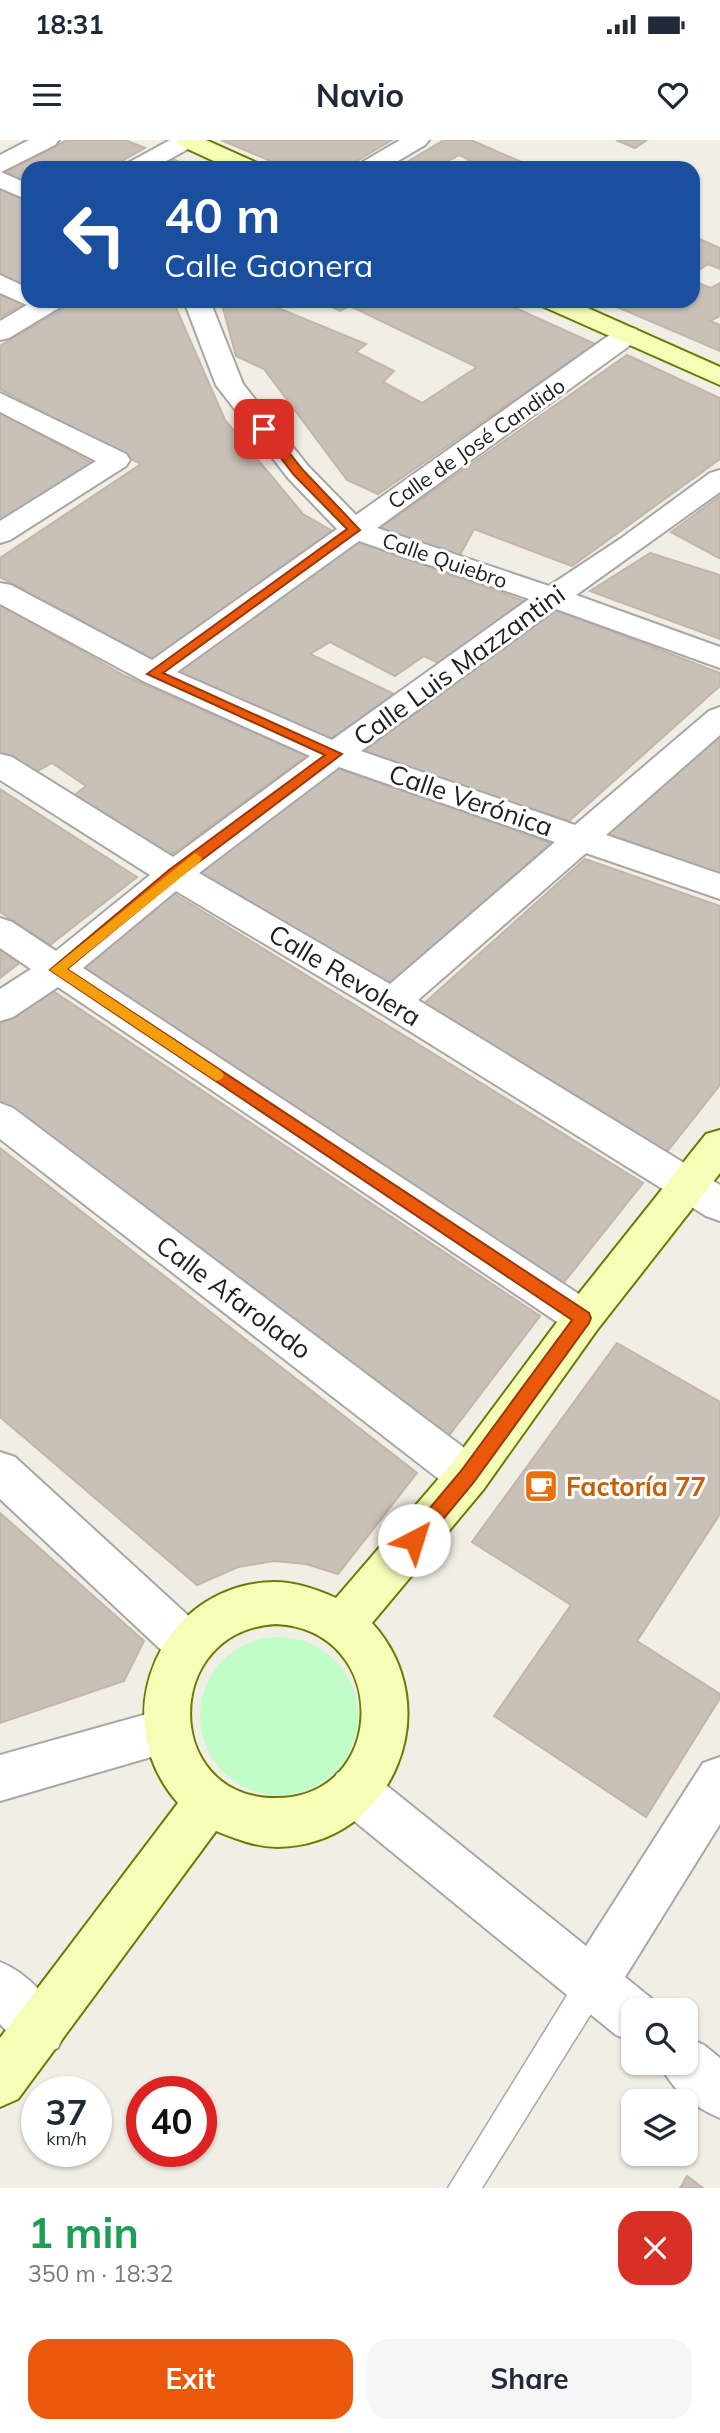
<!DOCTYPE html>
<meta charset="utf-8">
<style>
:root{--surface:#fff;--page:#f6f6f7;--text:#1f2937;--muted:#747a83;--accent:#ea580c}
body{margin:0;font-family:Mulish,sans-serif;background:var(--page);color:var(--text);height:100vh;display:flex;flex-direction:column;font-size:26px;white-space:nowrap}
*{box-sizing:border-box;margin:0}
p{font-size:23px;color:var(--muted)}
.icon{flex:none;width:38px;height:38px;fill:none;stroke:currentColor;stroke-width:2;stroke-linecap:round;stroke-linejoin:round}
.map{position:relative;height:2048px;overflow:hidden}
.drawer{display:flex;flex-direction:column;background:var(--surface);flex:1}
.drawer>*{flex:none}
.guide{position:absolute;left:21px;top:21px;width:679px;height:147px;border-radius:21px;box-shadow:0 2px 5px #0004;background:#1a4fa0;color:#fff;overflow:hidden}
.fabs{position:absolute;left:621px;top:1858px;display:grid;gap:14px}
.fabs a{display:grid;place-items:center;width:77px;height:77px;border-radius:14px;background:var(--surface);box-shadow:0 2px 5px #0004;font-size:35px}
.speed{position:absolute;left:21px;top:1936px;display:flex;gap:14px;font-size:35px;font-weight:700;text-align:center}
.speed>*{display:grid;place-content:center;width:91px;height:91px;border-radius:50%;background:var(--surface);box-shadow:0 2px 5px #0004;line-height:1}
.speed small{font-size:18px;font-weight:400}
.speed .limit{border:10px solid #d22;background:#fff;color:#111}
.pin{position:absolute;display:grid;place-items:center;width:60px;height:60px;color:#fff;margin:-30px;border-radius:14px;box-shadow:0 4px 10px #0006}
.me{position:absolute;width:77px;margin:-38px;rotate:40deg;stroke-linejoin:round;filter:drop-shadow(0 0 5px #0008)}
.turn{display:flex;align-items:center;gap:24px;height:147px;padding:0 28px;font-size:32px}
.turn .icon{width:91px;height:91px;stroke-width:2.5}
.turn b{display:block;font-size:49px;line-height:60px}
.round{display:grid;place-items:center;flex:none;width:74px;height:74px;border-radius:21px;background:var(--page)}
.overview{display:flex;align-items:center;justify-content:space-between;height:119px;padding:0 28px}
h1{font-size:42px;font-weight:700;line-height:52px;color:#1e9e55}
.cta{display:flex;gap:14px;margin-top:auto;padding:14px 28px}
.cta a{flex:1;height:80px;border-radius:21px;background:var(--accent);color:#fff;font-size:28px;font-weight:700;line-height:80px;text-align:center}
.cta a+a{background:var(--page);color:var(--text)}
.status{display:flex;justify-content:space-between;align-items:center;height:49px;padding:0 35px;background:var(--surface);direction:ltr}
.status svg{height:19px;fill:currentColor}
header{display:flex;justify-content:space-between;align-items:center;height:91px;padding:0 28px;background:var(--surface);font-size:32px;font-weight:700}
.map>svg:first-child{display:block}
.park{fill:#c0fdc9}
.building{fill:#c9c1b8;stroke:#c4b5a7;stroke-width:2}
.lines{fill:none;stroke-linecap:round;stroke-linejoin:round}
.lane-casing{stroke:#a7a7a7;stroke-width:3}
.street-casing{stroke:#a7a7a7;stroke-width:4}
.secondary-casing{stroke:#677d00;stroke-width:4}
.lane{fill:#fff;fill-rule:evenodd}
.street{fill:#fff;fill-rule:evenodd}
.secondary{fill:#f5fdb7;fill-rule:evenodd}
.route{fill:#ea580c;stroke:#983908;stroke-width:2}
.slow{fill:#f59e0b}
.labels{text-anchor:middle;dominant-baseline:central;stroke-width:6;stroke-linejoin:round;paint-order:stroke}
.far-street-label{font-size:21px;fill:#202020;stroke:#fff}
.street-label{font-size:26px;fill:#202020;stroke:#fff}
.food-label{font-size:26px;font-weight:bold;fill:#c56008;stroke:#fff;text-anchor:start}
</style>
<div class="status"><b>18:31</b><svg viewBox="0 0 49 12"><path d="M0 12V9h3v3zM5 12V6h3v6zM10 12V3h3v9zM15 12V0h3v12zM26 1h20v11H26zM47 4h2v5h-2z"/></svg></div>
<header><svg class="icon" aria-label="menu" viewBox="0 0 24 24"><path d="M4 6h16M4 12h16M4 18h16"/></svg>Navio<svg class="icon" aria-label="heart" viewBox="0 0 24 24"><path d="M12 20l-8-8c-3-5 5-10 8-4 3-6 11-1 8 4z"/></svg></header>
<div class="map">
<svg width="720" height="2048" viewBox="0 0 720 2048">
<rect width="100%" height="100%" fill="#f1eee5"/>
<circle class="park" cx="279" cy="1576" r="79"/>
<g class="building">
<polygon points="67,0 125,0 145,8 115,25 118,28 28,28 28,43 6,32"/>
<polygon points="221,0 392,0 345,28 287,28"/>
<polygon points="444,0 471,0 535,28 462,28 460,26 470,20 459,15 439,26 444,28 397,28"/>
<polygon points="616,0 647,0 635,8"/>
<polygon points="170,18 193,28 155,28"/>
<polygon points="0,48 28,61 28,147 0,134"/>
<polygon points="693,96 720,108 720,129 708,124 698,131 693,128"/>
<polygon points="693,141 711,148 720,143 720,176 710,181 720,185 720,211 603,161 693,161"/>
<polygon points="0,152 24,164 0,177"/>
<polygon points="76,161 173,161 225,280 303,374 336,393 153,519 0,437 0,418 141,324 0,249 0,206"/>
<polygon points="221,161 261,161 366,204 356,212 394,231 383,242 422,263 477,227 350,166 340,171 319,161 500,161 595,204 378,354 347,340 264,229 236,216"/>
<polygon points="627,215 720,258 720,319 572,426 474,389 460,415 379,389"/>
<polygon points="0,272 94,324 0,382"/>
<polygon points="720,356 720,417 719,418 671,392"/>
<polygon points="356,401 524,461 439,523 424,516 395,536 330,502 310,514 394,554 330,600 174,533"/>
<polygon points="650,413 720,435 720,499 590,451"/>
<polygon points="0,464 125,536 307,616 168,717 72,657 86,646 52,623 34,633 0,613"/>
<polygon points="554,469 720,533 720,546 569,681 362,613"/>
<polygon points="720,591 720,733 607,694"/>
<polygon points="337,628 551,703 387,846 198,733"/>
<polygon points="0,649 137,737 50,805 0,772"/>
<polygon points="585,719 720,766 720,945 666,1013 421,866"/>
<polygon points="173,753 643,1043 561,1146 77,826"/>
<polygon points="0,807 22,821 0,838"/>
<polygon points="47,847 540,1176 444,1302 0,960 0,879"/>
<polygon points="0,1008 417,1333 338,1434 306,1424 274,1421 238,1427 197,1445 0,1277"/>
<polygon points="617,1203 720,1262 720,1374 637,1501 720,1554 720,1558 646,1677 494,1576 571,1465 472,1402"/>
<polygon points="0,1373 144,1501 124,1541 0,1583"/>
<polygon points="687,2036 703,2048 680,2048"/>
</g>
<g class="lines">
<g class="lane-casing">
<polygon id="lane" points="593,1827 604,1831 608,1842 604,1853 482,2048 448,2048 582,1831"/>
</g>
<g class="street-casing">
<g id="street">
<polygon points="29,0 59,0 55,5 1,32 28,44 28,60 0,48 0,15"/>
<polygon points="170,0 199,0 195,5 154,28 124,28 128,23"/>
<polygon points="400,0 429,0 425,5 386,28 357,28 361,23"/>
<polygon points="0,135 28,148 28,161 66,161 62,166 9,198 0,200 0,181 27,165 0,153"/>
<path d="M184,161H210L243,244L308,326L356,375L618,189L627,187L636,189L640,195L636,201L377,388L549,446L620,399L710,333L720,330V352L576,455L720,507V528L556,469L361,611L575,685L709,571L720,567V595L606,695L720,734V759L586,713L418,860L720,1045V1081L706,1076L379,872L176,751L83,828L597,1166L603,1178L597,1190L583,1195L569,1190L58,847L13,877L0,881V849L31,829L0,808V778L12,782L56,811L150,735L0,640V614L12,617L173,717L310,616L143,541L0,464V443L11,445L152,520L337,389L288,338L216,245ZM359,401L529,459L332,600L177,532ZM339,627L555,702L390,844L199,733Z"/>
<polygon points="0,253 126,314 130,320 126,326 10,400 0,403 0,381 96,321 0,272"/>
<polygon points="0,963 13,968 483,1322 490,1336 483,1350 468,1355 453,1350 0,999"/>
<polygon points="0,1312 15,1317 205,1491 212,1506 205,1521 189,1528 173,1521 0,1359"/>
<polygon points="165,1569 182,1576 188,1592 182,1608 0,1661 0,1615"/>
<polygon points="720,1617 720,1684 625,1837 652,1859 657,1871 634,1871 634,1902 616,1895 337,1667 330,1650 337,1633 354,1626 371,1633 586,1806 703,1623"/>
<path d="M0,1822C28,1833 54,1862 66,1890L58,1908L40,1916L22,1908L0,1884Z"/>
<path d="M686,1897L704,1905L720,1918V1978C694,1967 671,1950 660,1923H686Z"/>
</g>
</g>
<g class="secondary-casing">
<g id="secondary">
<polygon points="175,0 206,0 257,23 261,28 229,28 179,5"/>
<polygon points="538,161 572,161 720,227 720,245 542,166"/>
<path d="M720,990V1033L597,1190L483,1350L372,1483C449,1567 393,1705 278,1707C256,1707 236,1699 216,1691L18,1959L0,1967V1898L178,1663C103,1578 161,1444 274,1442C296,1442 316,1449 336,1458L453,1322L569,1166L706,994ZM276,1484C393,1490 388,1661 273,1658C162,1656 162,1490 276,1484Z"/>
</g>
</g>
<use href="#lane" class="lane"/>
<use href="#street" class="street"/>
<use href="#secondary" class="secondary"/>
</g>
<polygon class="route" points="260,286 268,286 303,330 360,390 163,533 342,614 179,737 67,829 589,1173 591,1178 589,1183 474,1342 421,1406 414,1408 408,1406 405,1400 408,1394 461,1331 572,1180 50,830 169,730 325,615 147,534 347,389 294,335 260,291"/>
<polygon class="slow" points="195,713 202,718 200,722 67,829 221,931 224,935 221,939 216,941 50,830"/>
<defs>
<g id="cafe-square" transform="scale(1.75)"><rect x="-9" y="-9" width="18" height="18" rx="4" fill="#e8710a" stroke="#fff"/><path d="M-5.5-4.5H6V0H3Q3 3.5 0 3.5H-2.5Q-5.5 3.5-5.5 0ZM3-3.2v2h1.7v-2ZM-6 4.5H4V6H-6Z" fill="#fff"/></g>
</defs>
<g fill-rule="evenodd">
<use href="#cafe-square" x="541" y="1346"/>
</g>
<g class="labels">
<g class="far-street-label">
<text transform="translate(476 303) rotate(-35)">Calle de José Candido</text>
<text transform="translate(445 420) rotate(19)">Calle Quiebro</text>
</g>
<g class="street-label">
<text transform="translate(459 525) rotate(-36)">Calle Luis Mazzantini</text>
<text transform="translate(471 660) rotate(19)">Calle Verónica</text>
<text transform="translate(345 835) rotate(31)">Calle Revolera</text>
<text transform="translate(234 1157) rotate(37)">Calle Afarolado</text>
</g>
<g class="food-label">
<text x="566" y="1346">Factoría 77</text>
</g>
</g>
</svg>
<div class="fabs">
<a><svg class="icon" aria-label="search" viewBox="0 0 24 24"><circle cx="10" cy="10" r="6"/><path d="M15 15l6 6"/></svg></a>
<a><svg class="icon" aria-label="layers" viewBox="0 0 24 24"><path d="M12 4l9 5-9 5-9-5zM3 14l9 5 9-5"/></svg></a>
</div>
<div class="speed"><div>37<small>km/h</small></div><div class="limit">40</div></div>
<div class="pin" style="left:264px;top:289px;background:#d93025"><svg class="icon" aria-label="arrive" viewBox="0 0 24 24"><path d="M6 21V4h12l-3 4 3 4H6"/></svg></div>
<svg class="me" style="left:414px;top:1400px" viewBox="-20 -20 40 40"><circle r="19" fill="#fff"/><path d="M0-13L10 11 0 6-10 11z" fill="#ea580c"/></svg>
<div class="guide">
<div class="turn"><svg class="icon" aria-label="left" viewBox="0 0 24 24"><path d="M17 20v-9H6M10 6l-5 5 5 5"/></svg><div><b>40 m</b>Calle Gaonera</div></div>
</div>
</div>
<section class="drawer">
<div class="overview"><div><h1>1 min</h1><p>350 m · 18:32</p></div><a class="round" style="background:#d93025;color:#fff"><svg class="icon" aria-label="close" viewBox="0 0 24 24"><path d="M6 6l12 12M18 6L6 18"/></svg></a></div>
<div class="cta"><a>Exit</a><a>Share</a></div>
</section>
